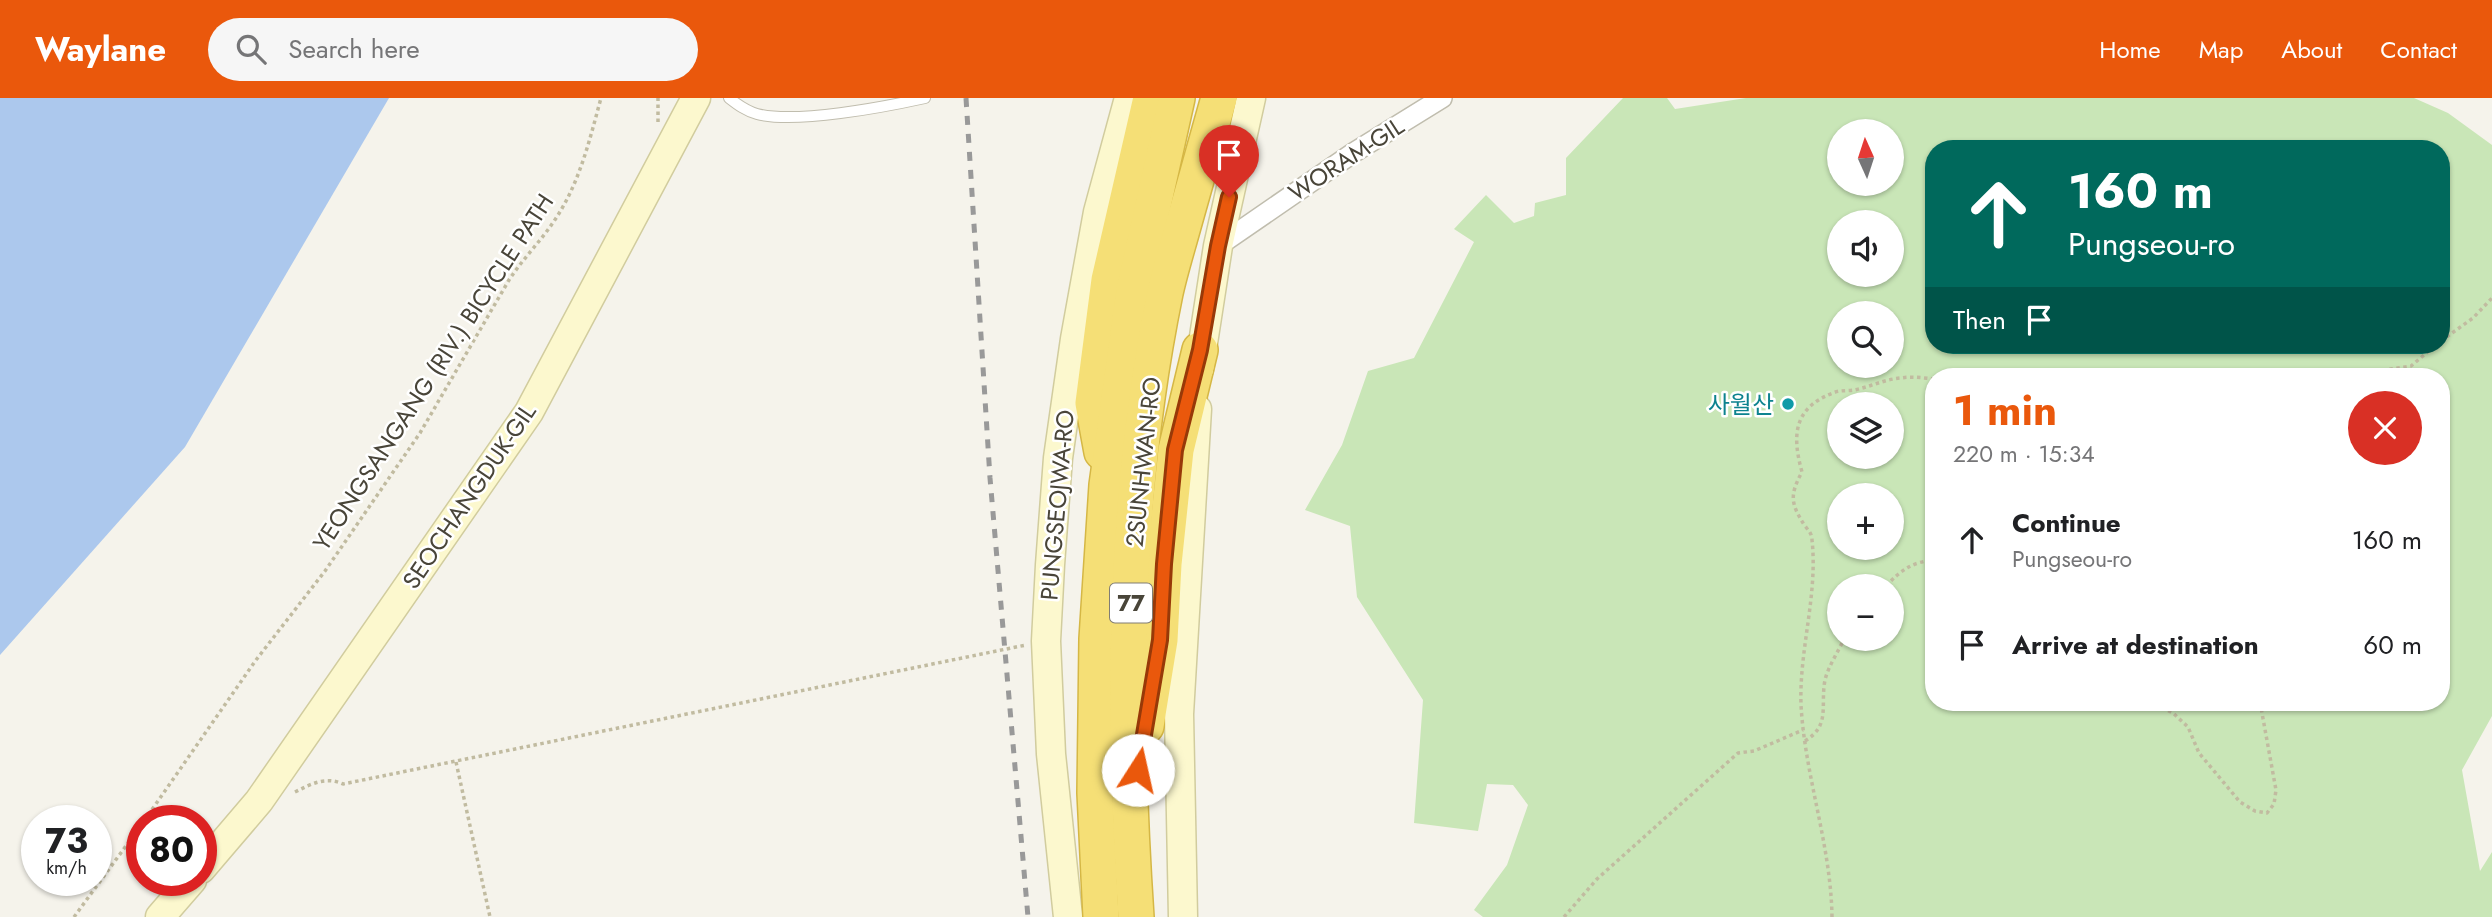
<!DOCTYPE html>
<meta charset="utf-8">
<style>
:root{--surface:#fff;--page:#f6f6f6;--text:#202124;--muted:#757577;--accent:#ea580c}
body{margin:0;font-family:Jost,"Noto Sans KR",sans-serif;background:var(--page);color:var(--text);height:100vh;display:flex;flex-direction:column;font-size:26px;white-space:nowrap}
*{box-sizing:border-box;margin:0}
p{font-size:23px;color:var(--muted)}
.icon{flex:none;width:38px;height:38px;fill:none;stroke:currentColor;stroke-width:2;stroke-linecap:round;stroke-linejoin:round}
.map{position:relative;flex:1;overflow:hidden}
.details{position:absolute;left:1925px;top:270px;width:525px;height:343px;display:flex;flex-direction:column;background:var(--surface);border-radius:28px;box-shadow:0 2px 5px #0004}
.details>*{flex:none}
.top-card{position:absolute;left:1925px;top:42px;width:525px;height:214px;border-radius:28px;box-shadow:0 2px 5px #0004;background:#00695c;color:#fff;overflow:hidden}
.needle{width:46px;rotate:357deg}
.tools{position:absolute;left:1827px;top:21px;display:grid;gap:14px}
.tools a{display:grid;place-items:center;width:77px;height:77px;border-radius:50%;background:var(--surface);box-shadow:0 2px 5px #0004;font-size:35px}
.speed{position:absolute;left:21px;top:707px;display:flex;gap:14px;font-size:35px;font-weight:700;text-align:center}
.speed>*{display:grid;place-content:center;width:91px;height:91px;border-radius:50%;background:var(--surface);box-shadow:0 2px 5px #0004;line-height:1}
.speed small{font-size:18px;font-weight:400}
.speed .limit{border:10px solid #d22;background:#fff;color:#111}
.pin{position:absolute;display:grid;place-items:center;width:60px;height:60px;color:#fff;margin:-72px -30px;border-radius:50% 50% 50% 0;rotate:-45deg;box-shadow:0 0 7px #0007}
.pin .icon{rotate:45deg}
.me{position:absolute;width:77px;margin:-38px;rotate:10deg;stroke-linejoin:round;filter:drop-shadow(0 0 5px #0008)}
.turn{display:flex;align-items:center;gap:24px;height:147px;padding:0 28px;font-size:32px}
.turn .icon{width:91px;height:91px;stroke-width:2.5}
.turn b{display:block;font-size:49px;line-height:60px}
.then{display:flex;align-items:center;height:66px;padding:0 28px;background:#0003;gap:14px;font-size:26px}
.round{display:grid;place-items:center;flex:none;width:74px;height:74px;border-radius:37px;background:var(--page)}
.summary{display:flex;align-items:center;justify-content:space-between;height:119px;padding:0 28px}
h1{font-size:42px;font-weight:700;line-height:52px;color:var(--accent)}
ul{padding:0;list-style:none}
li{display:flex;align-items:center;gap:21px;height:105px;padding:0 28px}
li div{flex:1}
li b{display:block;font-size:26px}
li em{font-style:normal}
header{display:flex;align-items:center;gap:42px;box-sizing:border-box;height:98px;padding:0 35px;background:var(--accent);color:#fff}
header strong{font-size:33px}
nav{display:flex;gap:38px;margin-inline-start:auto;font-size:24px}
.search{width:490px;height:63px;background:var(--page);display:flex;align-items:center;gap:18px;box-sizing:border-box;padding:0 24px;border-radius:38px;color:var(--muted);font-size:26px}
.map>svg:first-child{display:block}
.green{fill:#c9e6b7;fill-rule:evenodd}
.water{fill:#acc8ed}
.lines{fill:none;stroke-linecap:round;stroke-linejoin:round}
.lane-casing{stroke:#c0bdae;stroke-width:12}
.street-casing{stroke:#c0bdae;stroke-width:22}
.secondary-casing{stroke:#d1cc9e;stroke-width:31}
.highway-casing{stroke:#d5b745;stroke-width:38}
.path{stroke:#c1bba0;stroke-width:3.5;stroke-dasharray:3.5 3.5;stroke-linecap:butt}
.lane{stroke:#fff;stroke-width:10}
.street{stroke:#fff;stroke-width:19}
.secondary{stroke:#fcf8ce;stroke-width:28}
.highway{stroke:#f5df76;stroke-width:35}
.rail{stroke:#999;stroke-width:5;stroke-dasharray:9 9;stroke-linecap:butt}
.route-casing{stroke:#983908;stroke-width:18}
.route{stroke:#ea580c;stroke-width:12}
.culture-dot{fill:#0f9aa8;stroke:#fff;stroke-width:2.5}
.labels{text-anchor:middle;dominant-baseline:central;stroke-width:5;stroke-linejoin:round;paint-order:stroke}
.shield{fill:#fff;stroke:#807d74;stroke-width:2}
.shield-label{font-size:23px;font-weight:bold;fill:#494539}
.street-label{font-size:24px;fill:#494539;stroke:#fff}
.culture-label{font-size:24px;fill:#0d838f;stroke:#fff;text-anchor:end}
</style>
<header>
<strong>Waylane</strong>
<div class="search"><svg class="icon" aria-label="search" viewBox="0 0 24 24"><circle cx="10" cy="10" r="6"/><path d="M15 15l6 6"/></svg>Search here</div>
<nav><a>Home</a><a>Map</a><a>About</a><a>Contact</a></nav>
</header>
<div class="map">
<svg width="2492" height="819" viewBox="0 0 2492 819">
<rect width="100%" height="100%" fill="#f5f3eb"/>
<path class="green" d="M1623,0H1667L1675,11L1746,0H2414L2448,15L2492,47V618L2462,672L2480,773L2492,754V819H1483L1474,812L1507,767L1528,707L1513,687L1487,686L1478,733L1414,725L1423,602L1357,499L1350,428L1305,412L1342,347L1368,273L1414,260L1474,144L1454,131L1486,97L1514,125L1534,118L1535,105L1566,97V60ZM1839,33H1892V86H1839ZM1934,51H2441V247H1934ZM1839,124H1892V177H1839ZM1892,215V268H1839V215ZM2441,278V604H1934V278ZM1892,306V359H1839V306ZM1839,397H1892V450H1839ZM1892,488V541H1839V488Z"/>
<polygon class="water" points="0,0 389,0 185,349 0,557"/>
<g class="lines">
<g class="lane-casing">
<path id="lane" d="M729,0C738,7 746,13 757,16C796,26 884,9 925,0"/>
</g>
<g class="street-casing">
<polyline id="street" points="1218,148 1353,55 1442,0"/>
</g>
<g class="secondary-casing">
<g id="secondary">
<polyline points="1199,271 1218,148 1251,0"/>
<polyline points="201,771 259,703 529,314 696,0"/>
<polyline points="160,819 192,782"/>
<polyline points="1068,819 1051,656 1046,543 1050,467 1058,360 1075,241 1098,114 1129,0"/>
<polyline points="1183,819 1179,616 1197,311"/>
</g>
</g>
<g class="highway-casing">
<g id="highway">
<polyline points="1102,354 1093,305 1109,182 1151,0"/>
<polyline points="1146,628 1160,542 1164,466 1176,352 1200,252"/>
<polyline points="1101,819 1095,695 1097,541 1107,387 1134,193 1177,0"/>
<path d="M1136,819C1122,612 1123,399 1165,195C1170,172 1177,150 1183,128C1195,85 1207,43 1219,0"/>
</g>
</g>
<g class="path">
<polyline points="658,24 658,0"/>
<polyline points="2441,243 2473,220 2492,200"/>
<polyline points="2097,278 2127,274 2158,276 2199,273 2216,278"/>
<polyline points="2370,278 2378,273 2411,268 2436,247"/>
<path d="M1886,488C1901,472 1912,464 1934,462"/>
<polyline points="2149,604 2173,615 2188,629 2199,655 2240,704 2255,713 2267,715 2274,706 2276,692 2260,604"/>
<path d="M1805,643C1831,627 1820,608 1825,582C1828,569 1838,554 1844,541"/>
<polyline points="456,664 490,819"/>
<path d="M295,694C311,686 325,678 343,686L1026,547"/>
<path d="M144,723L256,562L325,473L420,335L509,182C522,162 539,145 552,126C579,88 589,44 601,0"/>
<polyline points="74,819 142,726"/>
<polyline points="1564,819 1597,781 1738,655 1754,653 1803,632"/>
<path d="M1832,819C1831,747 1805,679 1801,607C1799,552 1818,497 1812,442C1812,436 1809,433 1805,428C1791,406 1789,398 1802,374C1792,338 1793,310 1833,295C1839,292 1847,293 1854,292C1870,289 1885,281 1901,280C1912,278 1923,280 1934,281"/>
</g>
<use href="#lane" class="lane"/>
<use href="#street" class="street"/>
<use href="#secondary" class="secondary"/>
<use href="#highway" class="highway"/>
<polyline class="rail" points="966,0 990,380 1028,819"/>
</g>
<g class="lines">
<g class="route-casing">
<polyline id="route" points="1138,672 1160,542 1164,466 1175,352 1200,252 1218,148 1229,99"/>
</g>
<use href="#route" class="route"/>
</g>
<circle class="culture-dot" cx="1788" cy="306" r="7"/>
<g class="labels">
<rect class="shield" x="1110" y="485.5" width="42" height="39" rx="5"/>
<g class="shield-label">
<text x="1131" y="505">77</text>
</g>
<g class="street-label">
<text transform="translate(1346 61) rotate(-33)">WORAM-GIL</text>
<text transform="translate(433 274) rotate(-57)">YEONGSANGANG (RIV.) BICYCLE PATH</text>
<text transform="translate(1143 364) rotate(-84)">2SUNHWAN-RO</text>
<text transform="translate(469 398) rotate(-56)">SEOCHANGDUK-GIL</text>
<text transform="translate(1057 407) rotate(-85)">PUNGSEOJWA-RO</text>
</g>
<g class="culture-label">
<text x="1774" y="306">사월산</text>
</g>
</g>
</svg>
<div class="tools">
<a><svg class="needle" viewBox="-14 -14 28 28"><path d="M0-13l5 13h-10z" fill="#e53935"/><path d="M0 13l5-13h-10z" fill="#757577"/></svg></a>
<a><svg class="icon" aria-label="sound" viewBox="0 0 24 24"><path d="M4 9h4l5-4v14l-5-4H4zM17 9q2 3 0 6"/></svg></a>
<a><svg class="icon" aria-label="search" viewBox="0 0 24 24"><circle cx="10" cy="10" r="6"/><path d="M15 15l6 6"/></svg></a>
<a><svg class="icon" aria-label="layers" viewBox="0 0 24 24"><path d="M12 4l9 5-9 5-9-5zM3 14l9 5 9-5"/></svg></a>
<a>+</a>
<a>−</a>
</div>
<div class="speed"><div>73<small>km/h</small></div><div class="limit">80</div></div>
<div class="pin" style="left:1229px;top:99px;background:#d93025"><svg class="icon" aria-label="arrive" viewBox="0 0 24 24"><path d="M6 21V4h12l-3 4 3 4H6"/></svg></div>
<svg class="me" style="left:1138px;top:672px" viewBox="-20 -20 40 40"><circle r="19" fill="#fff"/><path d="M0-13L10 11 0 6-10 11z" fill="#ea580c"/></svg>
<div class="top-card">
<div class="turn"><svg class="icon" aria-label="ahead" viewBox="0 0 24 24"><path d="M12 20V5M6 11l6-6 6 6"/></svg><div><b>160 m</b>Pungseou-ro</div></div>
<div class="then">Then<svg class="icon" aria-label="arrive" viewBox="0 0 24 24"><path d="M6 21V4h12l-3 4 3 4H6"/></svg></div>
</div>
<section class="details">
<div class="summary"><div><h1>1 min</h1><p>220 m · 15:34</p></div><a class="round" style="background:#d93025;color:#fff"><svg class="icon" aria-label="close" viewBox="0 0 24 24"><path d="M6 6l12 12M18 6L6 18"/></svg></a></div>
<ul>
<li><svg class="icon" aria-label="ahead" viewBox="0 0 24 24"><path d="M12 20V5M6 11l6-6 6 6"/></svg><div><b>Continue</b><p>Pungseou-ro</p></div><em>160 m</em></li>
<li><svg class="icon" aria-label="arrive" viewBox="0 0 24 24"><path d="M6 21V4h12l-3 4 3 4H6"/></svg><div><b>Arrive at destination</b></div><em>60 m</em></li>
</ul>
</section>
</div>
